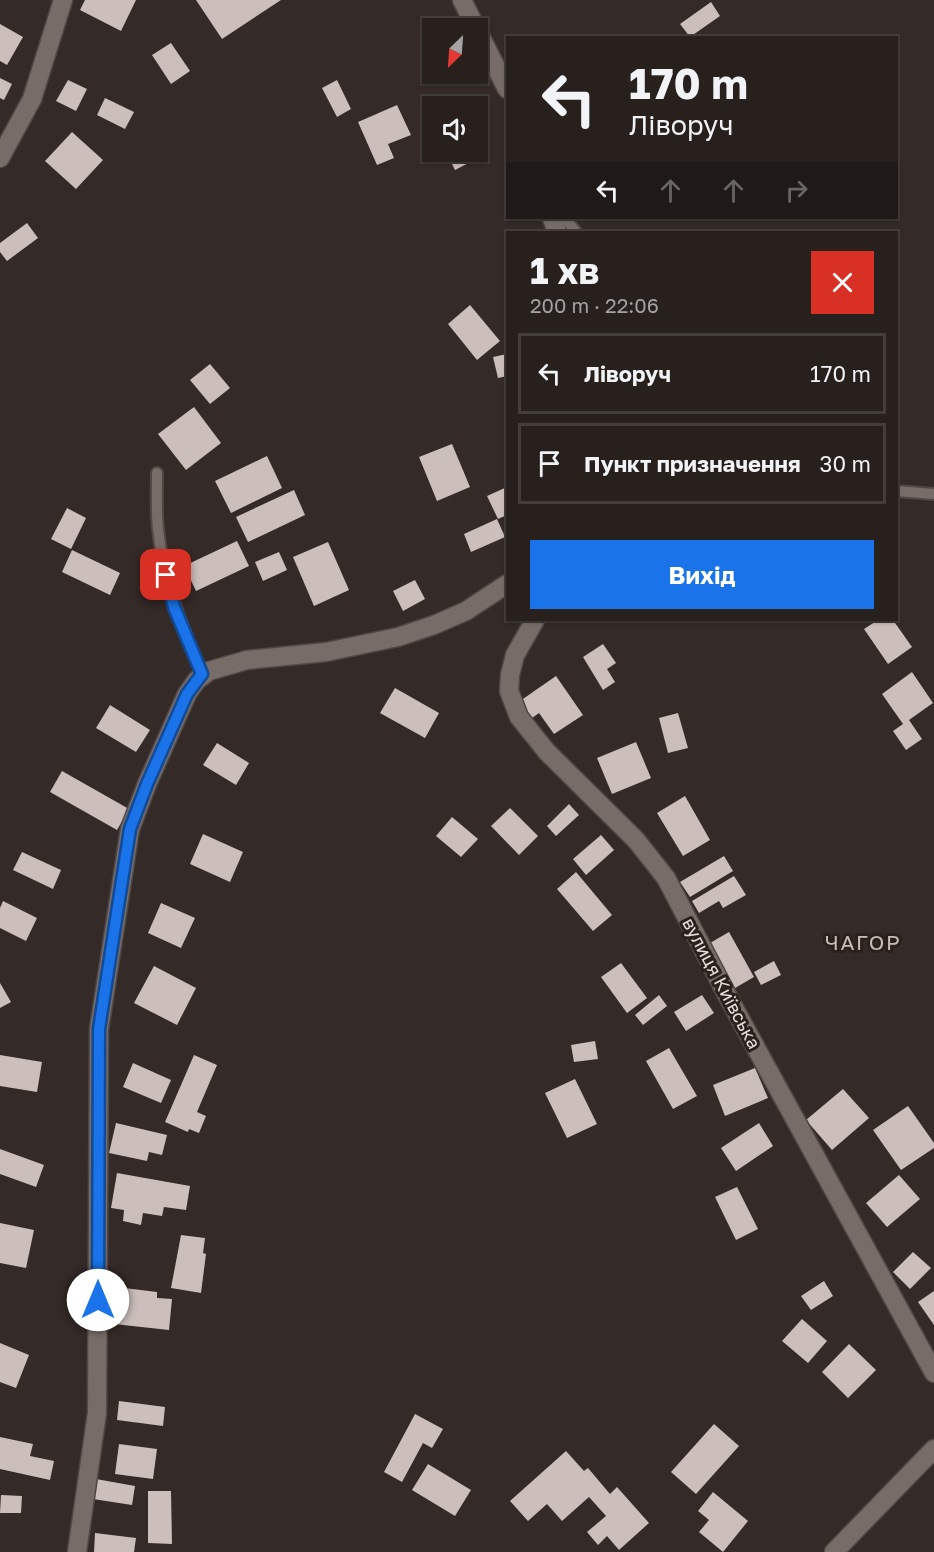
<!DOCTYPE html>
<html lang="uk">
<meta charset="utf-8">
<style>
:root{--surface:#27201d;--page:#332d2a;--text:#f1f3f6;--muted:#a4a3a4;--line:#433e3b;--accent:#1a73e8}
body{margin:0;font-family:"Golos Text",sans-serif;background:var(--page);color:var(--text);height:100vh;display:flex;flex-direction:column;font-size:22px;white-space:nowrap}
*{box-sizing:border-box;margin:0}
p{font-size:20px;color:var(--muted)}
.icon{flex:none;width:33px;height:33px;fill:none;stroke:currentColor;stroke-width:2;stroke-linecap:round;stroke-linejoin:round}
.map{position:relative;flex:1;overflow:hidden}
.drawer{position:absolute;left:506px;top:231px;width:392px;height:390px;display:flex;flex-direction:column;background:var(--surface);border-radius:0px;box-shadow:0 2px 4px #0004,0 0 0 2px var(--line)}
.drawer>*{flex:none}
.hud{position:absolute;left:506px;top:36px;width:392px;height:183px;border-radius:0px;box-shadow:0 2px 4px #0004,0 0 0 2px var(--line);background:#27201d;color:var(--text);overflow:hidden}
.needle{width:39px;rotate:205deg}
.tools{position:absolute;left:422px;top:18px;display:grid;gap:12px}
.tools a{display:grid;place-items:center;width:66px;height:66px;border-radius:0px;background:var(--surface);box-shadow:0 2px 4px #0004,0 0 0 2px var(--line);font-size:30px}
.pin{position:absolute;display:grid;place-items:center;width:51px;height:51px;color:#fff;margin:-26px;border-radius:12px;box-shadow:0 3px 9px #0006}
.me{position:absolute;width:66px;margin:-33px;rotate:0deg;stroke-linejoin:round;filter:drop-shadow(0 0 4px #0008)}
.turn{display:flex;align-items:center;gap:21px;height:126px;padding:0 24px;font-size:27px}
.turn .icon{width:78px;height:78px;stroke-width:2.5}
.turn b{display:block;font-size:42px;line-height:51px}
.lanes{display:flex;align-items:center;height:57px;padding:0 24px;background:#0003;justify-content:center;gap:30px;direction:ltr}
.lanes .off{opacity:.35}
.round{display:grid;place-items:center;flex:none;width:63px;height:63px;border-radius:0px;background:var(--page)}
.head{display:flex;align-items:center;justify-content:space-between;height:102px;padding:0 24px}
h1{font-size:36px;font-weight:700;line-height:45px}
.primary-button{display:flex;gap:12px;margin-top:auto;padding:12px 24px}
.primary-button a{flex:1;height:69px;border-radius:0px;background:var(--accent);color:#fff;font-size:24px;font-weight:700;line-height:69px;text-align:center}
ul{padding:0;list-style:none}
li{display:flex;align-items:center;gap:18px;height:81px;margin:0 12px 9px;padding:0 12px;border:3px solid var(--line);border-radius:0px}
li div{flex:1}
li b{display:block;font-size:22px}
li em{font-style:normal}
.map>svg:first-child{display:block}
.building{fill:#ccbfbb}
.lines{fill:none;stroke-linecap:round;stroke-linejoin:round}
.lane-casing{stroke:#504845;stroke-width:14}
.street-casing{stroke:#504845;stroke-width:21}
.lane{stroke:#776c68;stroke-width:10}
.street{stroke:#776c68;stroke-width:18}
.route-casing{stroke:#114b97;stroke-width:15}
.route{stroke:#1a73e8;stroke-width:10}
.labels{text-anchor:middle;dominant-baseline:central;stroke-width:6;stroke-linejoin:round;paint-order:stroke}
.street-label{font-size:18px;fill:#e5dfdc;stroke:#2a211d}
.quarter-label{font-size:21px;letter-spacing:1.5px;fill:#c9bcb7;stroke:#2a211d}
</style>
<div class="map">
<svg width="934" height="1552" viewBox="0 0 934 1552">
<rect width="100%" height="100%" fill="#342a27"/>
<g class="building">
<polygon points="85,0 136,0 121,31 80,10"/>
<polygon points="196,0 281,0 222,39"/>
<polygon points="711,2 720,16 690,37 680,24"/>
<polygon points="0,24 23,37 7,65 0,61"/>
<polygon points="171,43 190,71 171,84 152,55"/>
<polygon points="0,78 12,84 4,100 0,98"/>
<polygon points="68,80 87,89 76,111 56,101"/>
<polygon points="337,80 351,109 337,117 322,88"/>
<polygon points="105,98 134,112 125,129 97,115"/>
<polygon points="397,105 411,135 388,144 394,158 377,165 358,122"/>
<polygon points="72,132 103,160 76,189 45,161"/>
<polygon points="477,146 482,156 455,170 446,152 477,152"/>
<polygon points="27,223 38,238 7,261 0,252 0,243"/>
<polygon points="470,305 500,341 477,360 448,324"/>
<polygon points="507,354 507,376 498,378 493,357"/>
<polygon points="210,364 230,388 210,404 190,380"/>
<polygon points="194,407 221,443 186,470 158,434"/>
<polygon points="452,444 470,487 437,501 419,457"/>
<polygon points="267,456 282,488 231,513 215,481"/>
<polygon points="507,487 507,515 498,519 487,496"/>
<polygon points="294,490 305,515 248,542 236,517"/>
<polygon points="67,508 86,518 71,549 51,539"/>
<polygon points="497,519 505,537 471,552 464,534"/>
<polygon points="237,541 249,566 196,591 184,566"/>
<polygon points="328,542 349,590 314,606 293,557"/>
<polygon points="72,550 120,573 110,595 62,572"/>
<polygon points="279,552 287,570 263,581 255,562"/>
<polygon points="415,580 425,599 403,611 393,591"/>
<polygon points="878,620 893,620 912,647 888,664 864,629"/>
<polygon points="603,644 616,663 607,669 615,682 603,690 583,657"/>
<polygon points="912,672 933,703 909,720 922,739 906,750 893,731 903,724 882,694"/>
<polygon points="556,676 583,715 554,734 539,713 532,718 520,701"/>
<polygon points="395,688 439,713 425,738 380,713"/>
<polygon points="110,705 150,730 136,752 96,728"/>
<polygon points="678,713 688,748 668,753 659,718"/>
<polygon points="636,742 651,778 612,794 597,758"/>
<polygon points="217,743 249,763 236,785 203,765"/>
<polygon points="62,771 129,809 117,830 50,792"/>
<polygon points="685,796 710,840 683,856 657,813"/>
<polygon points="569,804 579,815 556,836 547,826"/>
<polygon points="510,808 538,836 519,855 491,826"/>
<polygon points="452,817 478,839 461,857 436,836"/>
<polygon points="203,834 243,852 230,882 190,864"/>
<polygon points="601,835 614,850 586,875 573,859"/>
<polygon points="22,852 61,870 53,889 13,870"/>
<polygon points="724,856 733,871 690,897 680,882"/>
<polygon points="576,872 612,915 593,931 557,889"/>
<polygon points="734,876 746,895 723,908 719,901 699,913 692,901"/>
<polygon points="3,901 37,918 26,941 0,928 0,908"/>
<polygon points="161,903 195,918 181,948 148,933"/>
<polygon points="729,932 754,977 735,988 710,943"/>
<polygon points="774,961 781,975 761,985 754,972"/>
<polygon points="621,963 647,998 627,1013 601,977"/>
<polygon points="154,966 196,988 177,1025 134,1003"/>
<polygon points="0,983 11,1002 0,1008"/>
<polygon points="659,995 667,1006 643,1025 635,1015"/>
<polygon points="702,995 714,1013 686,1031 674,1012"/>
<polygon points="595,1041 598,1059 574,1062 571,1045"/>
<polygon points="669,1048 697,1096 673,1109 646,1061"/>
<polygon points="0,1055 42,1062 37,1092 0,1086"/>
<polygon points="194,1055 217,1065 197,1112 206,1116 199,1133 189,1129 188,1132 165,1122"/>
<polygon points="133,1063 171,1080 161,1103 123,1087"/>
<polygon points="755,1068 768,1098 725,1116 713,1085"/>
<polygon points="575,1079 597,1124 567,1138 545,1093"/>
<polygon points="843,1089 869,1118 832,1150 806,1120"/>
<polygon points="908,1106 934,1143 934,1148 901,1170 873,1130"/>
<polygon points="116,1123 167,1135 162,1155 149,1152 147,1161 109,1153"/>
<polygon points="759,1123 773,1146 736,1171 721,1148"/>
<polygon points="0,1149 44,1165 36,1187 0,1174"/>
<polygon points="117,1173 190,1186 186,1210 164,1207 162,1216 143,1213 141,1225 123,1221 124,1210 111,1208"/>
<polygon points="899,1175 920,1199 887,1227 866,1203"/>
<polygon points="737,1187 758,1229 736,1240 715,1197"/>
<polygon points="0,1223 34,1230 26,1268 0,1263"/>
<polygon points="181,1235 205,1238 203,1253 206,1254 201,1293 171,1288"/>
<polygon points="913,1252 931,1268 910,1289 893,1272"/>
<polygon points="824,1281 833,1296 811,1310 801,1296"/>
<polygon points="108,1286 157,1292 157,1298 172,1299 169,1330 105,1323"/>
<polygon points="934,1291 934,1325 918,1302"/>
<polygon points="802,1319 827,1341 808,1363 782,1341"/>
<polygon points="0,1343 29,1355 16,1388 0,1382"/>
<polygon points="849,1344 876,1370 848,1398 822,1372"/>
<polygon points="119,1401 165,1407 163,1426 117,1420"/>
<polygon points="415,1414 443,1429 432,1448 423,1443 402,1482 384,1472"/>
<polygon points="714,1424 739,1446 696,1494 671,1472"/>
<polygon points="0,1437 33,1444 30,1456 54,1461 50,1480 0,1469"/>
<polygon points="119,1444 157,1449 153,1479 115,1474"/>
<polygon points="566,1451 584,1471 588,1468 610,1494 617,1487 649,1523 619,1550 607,1536 598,1545 587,1532 606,1516 589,1497 562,1521 547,1504 528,1521 510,1501"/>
<polygon points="428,1464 471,1490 455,1516 412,1490"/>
<polygon points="96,1479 135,1486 132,1505 93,1499"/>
<polygon points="148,1491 171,1491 172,1544 148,1543"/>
<polygon points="713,1492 748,1521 723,1552 699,1532 709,1520 698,1511"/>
<polygon points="1,1495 22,1496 21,1513 0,1513"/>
<polygon points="95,1533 136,1538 134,1552 94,1552"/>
</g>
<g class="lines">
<g class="lane-casing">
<g id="lane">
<polyline points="565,218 576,232"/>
<path d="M157,473C157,491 156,510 158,529C163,580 182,627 202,674"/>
<polyline points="896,491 934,494"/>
</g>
</g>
<g class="street-casing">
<g id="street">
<polyline points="462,0 507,89"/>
<polyline points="0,158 32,99 63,0"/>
<polyline points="552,218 557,232"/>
<polyline points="535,620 515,655 510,675 509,691 519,717 547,752 636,840 666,878 727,995 934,1373"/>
<polyline points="77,1552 97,1413 99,1029 130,829 147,784 187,694 197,680 209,671 247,660 326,652 398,637 434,625 466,611 507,584"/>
<polyline points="834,1552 934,1449"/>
</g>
</g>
<use href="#lane" class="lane"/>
<use href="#street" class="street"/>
</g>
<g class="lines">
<g class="route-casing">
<polyline id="route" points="98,1300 99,1029 130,829 147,784 187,694 202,674 174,607 166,575"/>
</g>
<use href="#route" class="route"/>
</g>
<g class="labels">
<g class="street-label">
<text transform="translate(722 983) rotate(62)">вулиця Київська</text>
</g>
<g class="quarter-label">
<text x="863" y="942">ЧАГОР</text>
</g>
</g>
</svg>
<div class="tools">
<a><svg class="needle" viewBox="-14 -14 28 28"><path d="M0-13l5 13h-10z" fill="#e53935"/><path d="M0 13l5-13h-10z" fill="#a4a3a4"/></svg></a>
<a><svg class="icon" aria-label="sound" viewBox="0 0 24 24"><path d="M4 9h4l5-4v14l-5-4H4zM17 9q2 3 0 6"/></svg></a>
</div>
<div class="pin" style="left:166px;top:575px;background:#d93025"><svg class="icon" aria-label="arrive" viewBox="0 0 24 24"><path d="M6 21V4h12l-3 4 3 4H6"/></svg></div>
<svg class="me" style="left:98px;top:1300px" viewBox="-20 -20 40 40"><circle r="19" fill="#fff"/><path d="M0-13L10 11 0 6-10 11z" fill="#1a73e8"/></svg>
<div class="hud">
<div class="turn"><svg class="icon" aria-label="left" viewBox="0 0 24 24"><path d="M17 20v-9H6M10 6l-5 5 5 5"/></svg><div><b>170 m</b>Ліворуч</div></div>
<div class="lanes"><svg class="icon" aria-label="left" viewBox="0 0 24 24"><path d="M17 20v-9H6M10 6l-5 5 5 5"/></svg><svg class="icon off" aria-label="ahead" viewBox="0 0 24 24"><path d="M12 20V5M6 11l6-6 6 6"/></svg><svg class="icon off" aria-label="ahead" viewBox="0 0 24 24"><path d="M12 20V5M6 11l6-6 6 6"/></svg><svg class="icon off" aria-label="right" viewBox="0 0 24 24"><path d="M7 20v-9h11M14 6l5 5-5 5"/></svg></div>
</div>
<section class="drawer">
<div class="head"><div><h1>1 хв</h1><p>200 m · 22:06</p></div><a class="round" style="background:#d93025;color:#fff"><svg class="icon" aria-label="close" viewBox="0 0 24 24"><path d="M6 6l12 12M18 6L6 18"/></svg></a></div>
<ul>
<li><svg class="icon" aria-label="left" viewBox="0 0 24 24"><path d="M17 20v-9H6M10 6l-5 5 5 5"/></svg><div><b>Ліворуч</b></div><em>170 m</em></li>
<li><svg class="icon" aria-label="arrive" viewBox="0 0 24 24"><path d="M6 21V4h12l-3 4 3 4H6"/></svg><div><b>Пункт призначення</b></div><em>30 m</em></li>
</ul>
<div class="primary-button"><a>Вихід</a></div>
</section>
</div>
